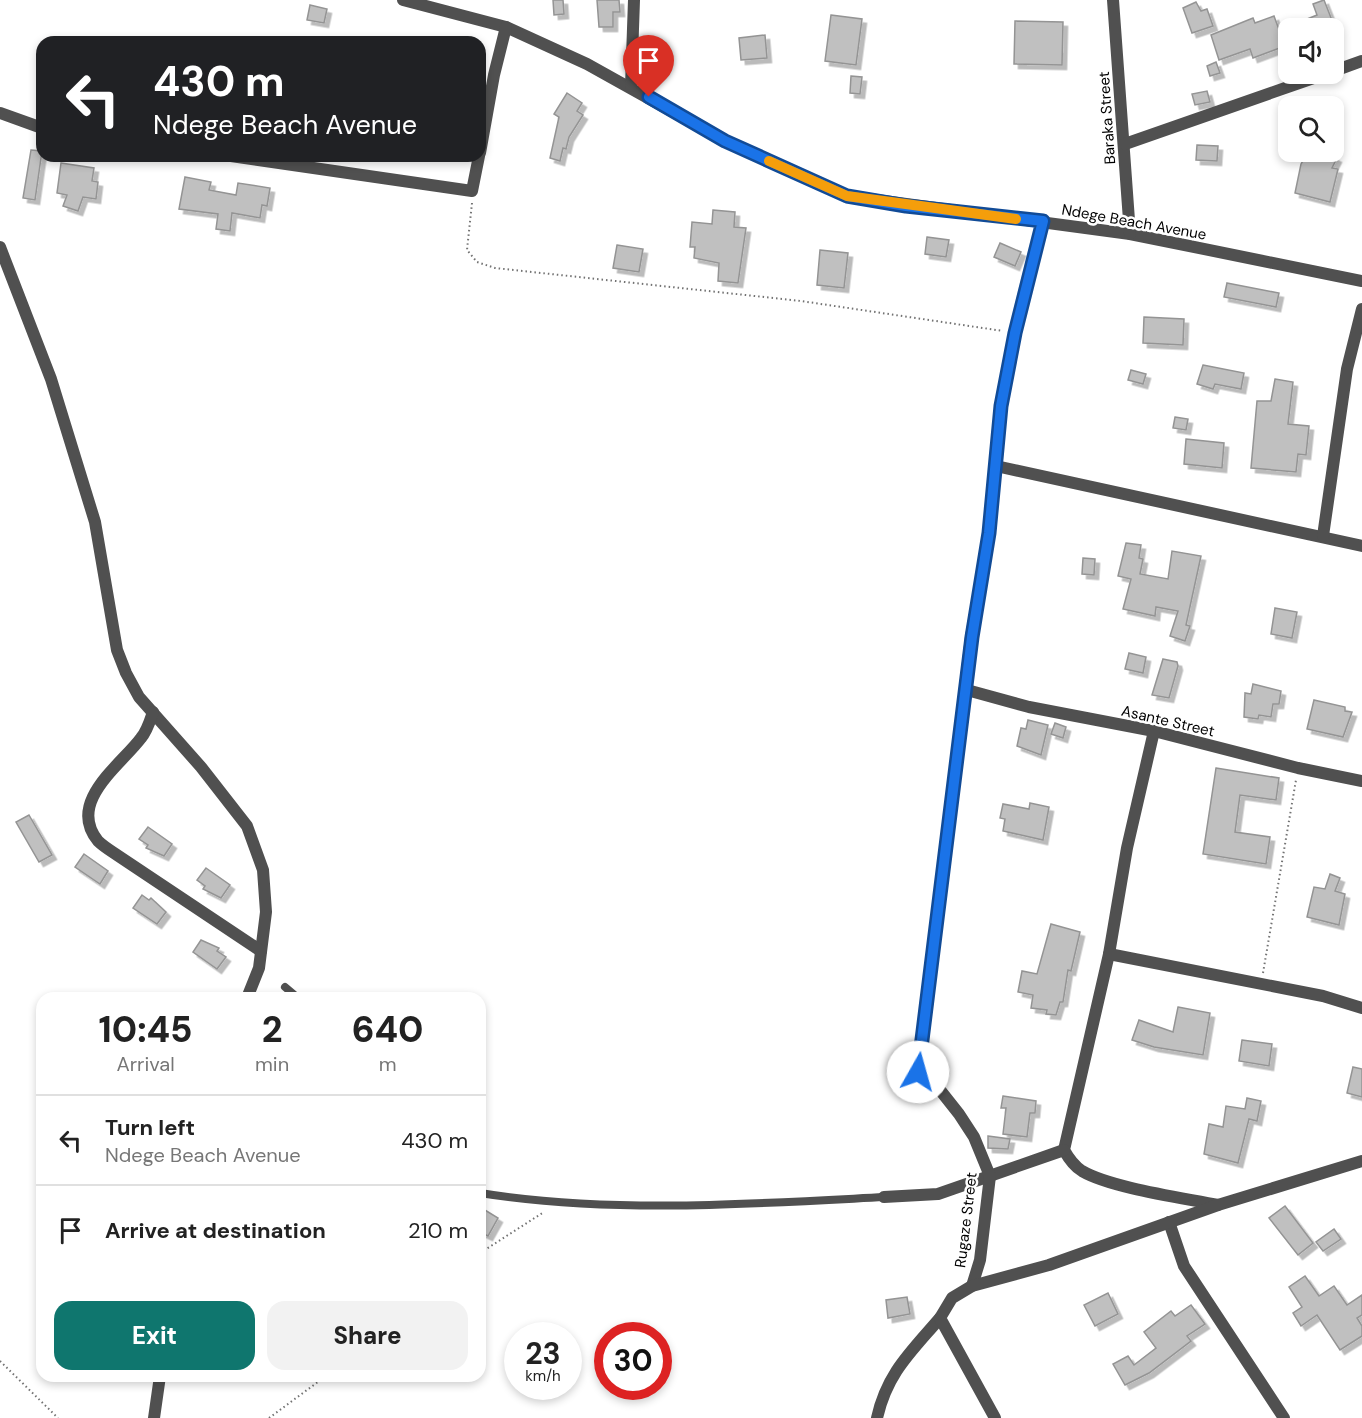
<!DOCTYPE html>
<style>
:root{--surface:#fff;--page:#f2f2f2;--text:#222;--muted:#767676;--line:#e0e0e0;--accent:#0f766e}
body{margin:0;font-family:"DM Sans",sans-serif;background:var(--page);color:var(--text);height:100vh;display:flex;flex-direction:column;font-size:22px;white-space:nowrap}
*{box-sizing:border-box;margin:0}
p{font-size:20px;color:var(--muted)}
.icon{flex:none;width:33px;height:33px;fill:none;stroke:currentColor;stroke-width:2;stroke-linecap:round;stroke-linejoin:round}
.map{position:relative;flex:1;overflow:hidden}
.sheet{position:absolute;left:36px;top:992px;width:450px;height:390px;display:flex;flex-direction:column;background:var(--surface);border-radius:18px;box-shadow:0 3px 9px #0003}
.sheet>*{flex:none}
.top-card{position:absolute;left:36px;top:36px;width:450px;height:126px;border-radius:18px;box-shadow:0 3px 9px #0003;background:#202124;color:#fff;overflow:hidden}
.controls{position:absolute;left:1278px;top:18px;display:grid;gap:12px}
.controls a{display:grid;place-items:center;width:66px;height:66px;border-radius:12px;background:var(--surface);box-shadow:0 3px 9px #0003;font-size:30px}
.speed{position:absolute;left:504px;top:1322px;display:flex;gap:12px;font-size:30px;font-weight:700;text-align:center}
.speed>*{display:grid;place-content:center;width:78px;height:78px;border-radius:50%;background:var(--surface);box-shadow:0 3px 9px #0003;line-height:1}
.speed small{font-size:15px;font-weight:400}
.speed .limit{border:9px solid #d22;background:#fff;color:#111}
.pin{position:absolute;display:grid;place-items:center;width:51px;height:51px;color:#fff;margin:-62px -26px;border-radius:50% 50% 50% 0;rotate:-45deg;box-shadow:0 0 6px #0007}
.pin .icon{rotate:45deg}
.me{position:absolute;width:66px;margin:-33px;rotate:7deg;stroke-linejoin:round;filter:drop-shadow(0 0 4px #0008)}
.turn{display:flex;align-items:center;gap:21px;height:126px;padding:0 18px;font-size:27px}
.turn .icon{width:78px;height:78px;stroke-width:2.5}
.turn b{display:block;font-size:42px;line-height:51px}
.eta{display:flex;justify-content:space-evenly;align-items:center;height:102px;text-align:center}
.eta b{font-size:36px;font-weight:800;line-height:42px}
.action{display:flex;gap:12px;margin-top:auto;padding:12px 18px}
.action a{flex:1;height:69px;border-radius:18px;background:var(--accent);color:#fff;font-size:24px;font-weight:800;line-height:69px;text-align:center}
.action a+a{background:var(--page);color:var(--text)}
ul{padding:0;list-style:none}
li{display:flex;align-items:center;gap:18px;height:90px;padding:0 18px;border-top:2px solid var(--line)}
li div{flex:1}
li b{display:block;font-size:22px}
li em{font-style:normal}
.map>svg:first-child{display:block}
.building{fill:#c0c0c0;stroke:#949494;stroke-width:1.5;filter:url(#shadow)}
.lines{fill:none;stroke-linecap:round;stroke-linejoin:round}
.path{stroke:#727272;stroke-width:2;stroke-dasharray:1.5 3;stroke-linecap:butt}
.service{stroke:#505050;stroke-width:8}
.minor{stroke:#505050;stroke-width:12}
.route-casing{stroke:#114b97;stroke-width:15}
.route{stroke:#1a73e8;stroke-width:10}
.slow{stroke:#f59e0b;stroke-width:10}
.labels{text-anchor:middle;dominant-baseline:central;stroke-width:5;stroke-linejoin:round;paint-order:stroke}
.street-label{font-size:15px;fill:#000;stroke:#fff}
</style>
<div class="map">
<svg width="1362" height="1418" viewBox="0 0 1362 1418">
<defs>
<filter id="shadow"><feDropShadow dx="4.5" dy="4.5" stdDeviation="0" flood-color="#0004"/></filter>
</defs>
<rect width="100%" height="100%" fill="#fff"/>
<g class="building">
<polygon points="553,0 563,0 564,14 554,15"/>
<polygon points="597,0 619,0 620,12 613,12 613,27 599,27"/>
<polygon points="1324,0 1335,28 1285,28 1317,15 1313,4"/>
<polygon points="1196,2 1201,11 1207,9 1213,26 1192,33 1183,8"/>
<polygon points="310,5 327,9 324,23 307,20"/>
<polygon points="831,15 862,19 856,65 825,61"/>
<polygon points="1274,16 1285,46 1253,58 1250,49 1219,60 1211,35 1253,18 1255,23"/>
<polygon points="1015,21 1063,22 1062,65 1014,64"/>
<polygon points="765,35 767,58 741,60 739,38"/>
<polygon points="1216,62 1220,73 1210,76 1207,66"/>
<polygon points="851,76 862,77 860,94 850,93"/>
<polygon points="1207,91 1210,102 1195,105 1192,94"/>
<polygon points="567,93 582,103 577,111 583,115 569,137 566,149 563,148 560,161 550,158 559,117 554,114"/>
<polygon points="1197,145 1218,146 1217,161 1196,160"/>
<polygon points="31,150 42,151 35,200 23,198"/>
<polygon points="1308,152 1325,152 1337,158 1332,168 1338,169 1330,202 1295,193 1301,164"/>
<polygon points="61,163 94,168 92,181 98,182 96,199 83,197 78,211 63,206 67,195 57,193"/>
<polygon points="185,177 211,182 209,190 236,195 238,183 270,188 267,206 262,205 260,218 232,213 230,231 216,229 218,214 179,209"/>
<polygon points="713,210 735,212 734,227 746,228 738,283 718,281 719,263 694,258 695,247 690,247 692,222 712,224"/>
<polygon points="927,237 949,240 946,257 925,254"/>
<polygon points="1000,243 1021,252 1015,266 994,257"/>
<polygon points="617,245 643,249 639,272 613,268"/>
<polygon points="820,250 848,253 844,288 817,285"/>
<polygon points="1227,283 1279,293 1276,307 1224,297"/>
<polygon points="1144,317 1184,319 1183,345 1143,343"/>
<polygon points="1203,365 1244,373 1241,389 1215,384 1213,389 1197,384"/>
<polygon points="1131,370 1146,374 1143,384 1128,380"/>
<polygon points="1275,379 1293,382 1288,424 1309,426 1306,455 1298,454 1296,472 1251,468 1257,401 1271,401"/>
<polygon points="1175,417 1188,419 1186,430 1173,428"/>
<polygon points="1186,439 1224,443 1222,468 1184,464"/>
<polygon points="1126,543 1141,545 1139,558 1143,559 1140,574 1168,579 1172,551 1201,556 1186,625 1190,626 1185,641 1170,636 1178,611 1156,607 1155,616 1123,609 1131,579 1118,576"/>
<polygon points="1083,558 1095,559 1094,575 1082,574"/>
<polygon points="1275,608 1297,612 1292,638 1271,634"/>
<polygon points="1129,653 1146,657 1143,673 1125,669"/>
<polygon points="1163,659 1177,662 1178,666 1169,698 1152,695"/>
<polygon points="1253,684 1281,691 1279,704 1273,704 1271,717 1259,715 1258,719 1244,717 1245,693 1251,694"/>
<polygon points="1314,700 1345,707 1345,711 1352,712 1343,737 1307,729"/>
<polygon points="1028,720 1048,725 1041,755 1017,746 1021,728 1026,729"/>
<polygon points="1055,723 1066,727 1063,738 1051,734"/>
<polygon points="1216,768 1279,778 1276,800 1240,795 1235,832 1270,837 1266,864 1203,854"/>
<polygon points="1030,803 1049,807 1043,840 1003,831 1005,819 1000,818 1003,804 1029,809"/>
<polygon points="29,815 52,855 39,862 16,822"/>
<polygon points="148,827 172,844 164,856 146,848 148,845 139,839"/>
<polygon points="84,854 108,871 100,884 75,867"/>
<polygon points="206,868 230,885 221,898 203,889 205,886 197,880"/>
<polygon points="1330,874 1340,878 1335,891 1345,894 1339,925 1307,917 1314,887 1325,889"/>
<polygon points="142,895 149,900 151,898 166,912 157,924 133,908"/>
<polygon points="1051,924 1080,932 1071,971 1068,970 1063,1002 1060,1002 1056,1015 1046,1014 1047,1010 1031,1008 1033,995 1018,992 1022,971 1037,974"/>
<polygon points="201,940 219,948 217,951 226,957 217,969 193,952"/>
<polygon points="1178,1007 1210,1013 1203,1055 1154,1047 1132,1040 1139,1020 1173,1032"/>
<polygon points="1242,1040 1272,1044 1269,1066 1239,1061"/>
<polygon points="1353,1067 1362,1069 1362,1097 1347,1093"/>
<polygon points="1003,1096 1036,1101 1035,1113 1030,1113 1027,1137 1003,1134 1006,1108 1001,1108"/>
<polygon points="1247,1098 1261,1101 1257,1121 1249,1119 1238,1163 1204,1154 1209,1124 1223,1127 1226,1106 1245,1109"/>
<polygon points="988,1136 1010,1139 1008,1149 988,1148"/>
<polygon points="1285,1206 1313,1243 1298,1255 1269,1218"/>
<polygon points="480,1207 498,1218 488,1236 480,1232"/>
<polygon points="1334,1229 1341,1239 1323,1251 1316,1242"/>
<polygon points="1305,1276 1319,1296 1334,1286 1347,1305 1362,1295 1362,1315 1357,1318 1362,1326 1362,1336 1340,1350 1317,1315 1301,1326 1293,1313 1302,1307 1289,1287"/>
<polygon points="1108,1293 1118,1314 1095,1326 1084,1305"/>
<polygon points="907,1297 910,1314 888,1318 886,1300"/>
<polygon points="1191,1305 1205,1324 1187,1336 1191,1341 1149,1373 1125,1385 1113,1364 1128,1356 1134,1365 1156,1348 1144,1332 1171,1311 1175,1316"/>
</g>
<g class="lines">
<g class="path">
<polyline points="472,203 467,250 477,262 495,268 801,301 1003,331"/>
<polyline points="1263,973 1296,780"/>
<polyline points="480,1253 544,1212"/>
<polyline points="0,1361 58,1418"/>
<polyline points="269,1418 326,1376"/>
</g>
<g class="service">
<polyline points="285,987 298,998"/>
<path d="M480,1193C611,1214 752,1204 884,1197"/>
</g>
<g class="minor">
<polyline points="403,0 506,27 587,64 725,141 847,196 1130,234 1362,281"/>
<polyline points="1113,0 1130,234"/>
<polyline points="1334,71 1362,61"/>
<polyline points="631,86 634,0"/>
<polyline points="0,113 42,128"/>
<polyline points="1125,144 1325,74"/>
<polyline points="480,153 494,75 506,27"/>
<polyline points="231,156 472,191 479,156"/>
<polyline points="0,247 51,379 95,522 117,650 126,673 139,697 201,767 247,826 263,870 266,912 259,968 247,998"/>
<polyline points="996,466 1362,546"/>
<polyline points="1323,536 1347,369 1362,309"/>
<polyline points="967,690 1029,707 1154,731 1298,768 1362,781"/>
<path d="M153,712C150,721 147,731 141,738C121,765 66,802 98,841C103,846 111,851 117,855L261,951"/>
<path d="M1154,731L1127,848L1109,954L1064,1150C1069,1159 1074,1166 1082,1171C1111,1188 1184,1198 1218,1205"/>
<polyline points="1109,954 1323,996 1362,1008"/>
<polyline points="884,1197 938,1194 1064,1150"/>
<polyline points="1169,1222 1184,1266 1284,1418"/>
<polyline points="972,1286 980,1260 990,1176 974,1137 959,1114 940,1090 925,1081 919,1072 971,637 989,533 1001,406 1015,333 1043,221"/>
<polyline points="154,1418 160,1376"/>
<path d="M877,1418C887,1373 911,1352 940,1318"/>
<polyline points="995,1418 940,1318 952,1298 972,1286 1049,1265 1218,1205 1362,1161"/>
</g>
</g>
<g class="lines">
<g class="route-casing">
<polyline id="route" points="649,97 725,141 847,196 906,206 1043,221 1015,333 1001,406 989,533 972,637 918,1072"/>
</g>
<use href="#route" class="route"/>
<polyline class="slow" points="769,161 847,196 1016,219"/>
</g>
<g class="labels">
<g class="street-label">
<text transform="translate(1107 118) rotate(-94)">Baraka Street</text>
<text transform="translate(1134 222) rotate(10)">Ndege Beach Avenue</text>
<text transform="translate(1168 721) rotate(13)">Asante Street</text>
<text transform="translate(966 1220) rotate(-83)">Rugaze Street</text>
</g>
</g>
</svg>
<div class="controls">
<a><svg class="icon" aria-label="sound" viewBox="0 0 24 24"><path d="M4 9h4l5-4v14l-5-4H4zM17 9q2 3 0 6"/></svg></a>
<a><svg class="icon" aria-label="search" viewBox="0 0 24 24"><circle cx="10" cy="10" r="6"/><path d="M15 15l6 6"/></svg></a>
</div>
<div class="speed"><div>23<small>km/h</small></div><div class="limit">30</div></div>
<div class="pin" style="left:649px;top:97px;background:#d93025"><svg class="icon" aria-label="arrive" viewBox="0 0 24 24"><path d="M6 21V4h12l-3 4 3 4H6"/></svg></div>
<svg class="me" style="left:918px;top:1072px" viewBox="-20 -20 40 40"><circle r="19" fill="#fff"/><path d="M0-13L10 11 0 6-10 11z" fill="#1a73e8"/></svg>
<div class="top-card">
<div class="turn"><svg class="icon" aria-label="left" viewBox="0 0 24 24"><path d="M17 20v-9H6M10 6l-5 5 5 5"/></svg><div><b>430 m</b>Ndege Beach Avenue</div></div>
</div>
<section class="sheet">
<div class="eta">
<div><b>10:45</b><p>Arrival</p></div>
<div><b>2</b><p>min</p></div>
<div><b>640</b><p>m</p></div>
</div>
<ul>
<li><svg class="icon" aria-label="left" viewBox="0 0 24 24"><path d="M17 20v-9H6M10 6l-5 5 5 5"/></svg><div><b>Turn left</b><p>Ndege Beach Avenue</p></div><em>430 m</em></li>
<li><svg class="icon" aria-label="arrive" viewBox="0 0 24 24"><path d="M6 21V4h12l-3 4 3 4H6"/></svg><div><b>Arrive at destination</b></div><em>210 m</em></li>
</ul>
<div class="action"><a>Exit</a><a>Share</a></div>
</section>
</div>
